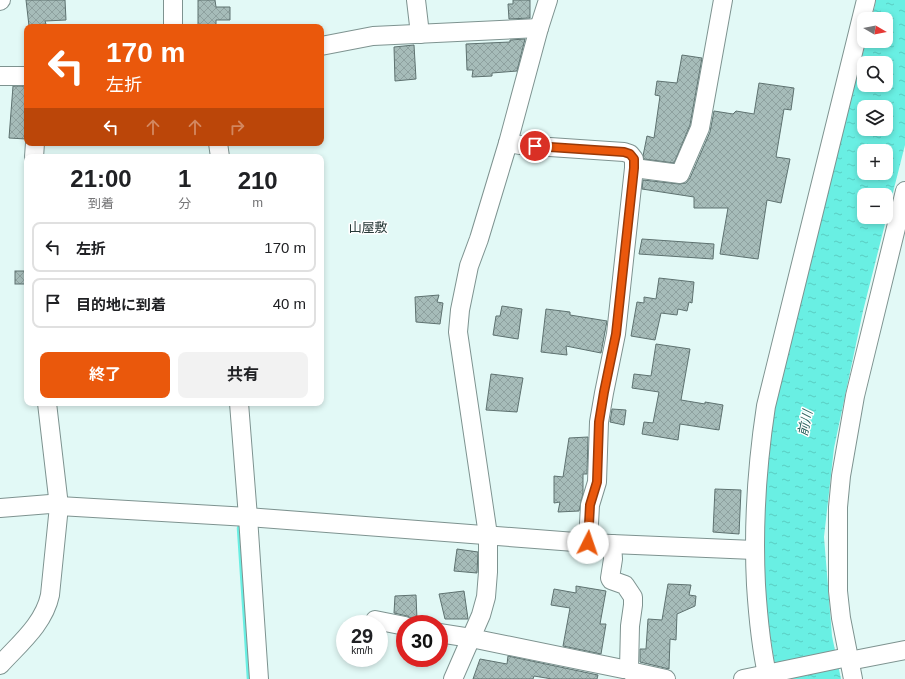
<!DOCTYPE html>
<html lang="ja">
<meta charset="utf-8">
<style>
:root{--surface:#fff;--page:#f2f2f2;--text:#202124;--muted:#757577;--line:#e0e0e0;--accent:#ea580c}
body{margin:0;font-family:Arial,"Noto Sans JP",sans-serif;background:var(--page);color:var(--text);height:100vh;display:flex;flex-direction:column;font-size:15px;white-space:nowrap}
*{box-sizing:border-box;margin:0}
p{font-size:13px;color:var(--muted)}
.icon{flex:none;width:22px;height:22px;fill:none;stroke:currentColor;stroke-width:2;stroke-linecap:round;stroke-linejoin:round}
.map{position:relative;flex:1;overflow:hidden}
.sheet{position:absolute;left:24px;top:154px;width:300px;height:252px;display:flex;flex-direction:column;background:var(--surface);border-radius:8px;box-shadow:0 2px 6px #0003}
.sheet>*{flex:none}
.guide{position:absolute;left:24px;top:24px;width:300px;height:122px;border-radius:8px;box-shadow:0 2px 6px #0003;background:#ea580c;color:#fff;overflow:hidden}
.needle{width:26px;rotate:99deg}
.controls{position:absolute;left:857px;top:12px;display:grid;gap:8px}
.controls a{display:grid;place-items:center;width:36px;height:36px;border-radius:8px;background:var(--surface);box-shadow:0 2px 6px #0003;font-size:20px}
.speed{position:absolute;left:336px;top:615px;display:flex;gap:8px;font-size:20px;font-weight:700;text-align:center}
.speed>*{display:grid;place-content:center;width:52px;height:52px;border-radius:50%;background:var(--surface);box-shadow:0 2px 6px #0003;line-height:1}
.speed small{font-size:10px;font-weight:400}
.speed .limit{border:6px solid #d22;background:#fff;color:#111}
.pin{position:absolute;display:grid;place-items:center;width:34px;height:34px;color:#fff;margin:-17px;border:2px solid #fff;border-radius:50%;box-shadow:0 1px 4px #0007}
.me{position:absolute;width:44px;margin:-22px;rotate:4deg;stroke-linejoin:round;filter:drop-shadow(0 0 3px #0008)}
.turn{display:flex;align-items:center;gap:14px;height:84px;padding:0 16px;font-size:18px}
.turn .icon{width:52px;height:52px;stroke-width:2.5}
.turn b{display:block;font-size:28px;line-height:34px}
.lanes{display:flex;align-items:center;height:38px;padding:0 16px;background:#0003;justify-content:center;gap:20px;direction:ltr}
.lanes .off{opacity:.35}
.eta{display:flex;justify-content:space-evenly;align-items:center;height:68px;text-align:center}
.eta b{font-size:24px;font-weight:700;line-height:28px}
.primary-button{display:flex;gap:8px;margin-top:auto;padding:8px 16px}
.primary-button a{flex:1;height:46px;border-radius:8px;background:var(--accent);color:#fff;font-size:16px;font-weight:700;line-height:46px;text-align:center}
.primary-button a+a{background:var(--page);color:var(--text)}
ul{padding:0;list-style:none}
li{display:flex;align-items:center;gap:12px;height:50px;margin:0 8px 6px;padding:0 8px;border:2px solid var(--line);border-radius:8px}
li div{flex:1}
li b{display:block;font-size:15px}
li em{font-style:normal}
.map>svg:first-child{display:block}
.water{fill:url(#water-ripples);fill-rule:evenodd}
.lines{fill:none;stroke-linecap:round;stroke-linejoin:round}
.stream{stroke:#69efe3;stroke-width:4.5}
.building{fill:url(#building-cross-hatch);stroke:#5e7270}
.minor-casing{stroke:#7e9390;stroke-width:20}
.minor{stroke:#fff;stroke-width:18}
.route-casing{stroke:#983908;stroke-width:10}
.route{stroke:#ea580c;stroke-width:7}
.labels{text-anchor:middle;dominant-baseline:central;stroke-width:3;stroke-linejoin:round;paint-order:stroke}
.neighbourhood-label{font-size:13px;fill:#273937;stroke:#fff}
.water-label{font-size:13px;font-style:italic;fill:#2b635e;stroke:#fff}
</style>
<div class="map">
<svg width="905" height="679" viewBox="0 0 905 679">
<defs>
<pattern id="water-ripples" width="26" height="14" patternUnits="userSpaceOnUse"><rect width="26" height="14" fill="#69efe3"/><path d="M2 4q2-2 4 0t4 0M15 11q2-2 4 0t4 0" fill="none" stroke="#5acdc2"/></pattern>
<pattern id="building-cross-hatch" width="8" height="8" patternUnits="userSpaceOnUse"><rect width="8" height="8" fill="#a6bcb9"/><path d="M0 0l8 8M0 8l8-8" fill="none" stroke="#8ea19f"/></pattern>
</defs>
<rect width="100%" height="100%" fill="#e2f9f6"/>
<path class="water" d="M876,0H905V145L863,311L834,448L824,537L832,636L841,679H777L766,608L762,561V515L770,440L776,400L831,177L866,41H886V19H872ZM864,63H886V85H864ZM864,107H886V129H864ZM864,151H886V173H864ZM864,195H886V217H864Z"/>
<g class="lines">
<polyline class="stream" points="239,528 249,679"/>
</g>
<g class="building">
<polygon points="26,0 65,0 66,20 45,21 46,24 29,26"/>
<polygon points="198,0 215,0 216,7 230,7 230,20 216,20 216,27 198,27"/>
<polygon points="513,0 530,0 530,18 509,19 508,4 513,4"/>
<polygon points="525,39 517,71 492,73 492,76 472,77 473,70 467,70 466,44 510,42 510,40"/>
<polygon points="414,45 416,79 395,81 394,47"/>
<polygon points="682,55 702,58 690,125 674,163 644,159 643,156 647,136 654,138 660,96 655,95 657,81 677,83"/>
<polygon points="759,83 794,88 791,110 784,109 776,157 790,159 781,203 767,200 758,259 720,254 728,208 694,208 694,197 642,189 643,180 679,184 686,183 690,178 710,132 714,111 733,114 736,111 754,114"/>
<polygon points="13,86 27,86 27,136 26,139 9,138"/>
<polygon points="642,239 714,244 713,259 639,254"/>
<rect x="15" y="271" width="12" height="13"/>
<polygon points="659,278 694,282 692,303 689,302 687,311 678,309 677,315 661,313 655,340 631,336 637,302 644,303 644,297 656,299"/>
<polygon points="439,295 437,302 443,303 440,324 416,322 415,297"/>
<polygon points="502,306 522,309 518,339 493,335 496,316 500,316"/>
<polygon points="546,309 570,312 570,315 607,321 601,353 566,346 567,355 541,352"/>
<polygon points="656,344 690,349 681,400 705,404 705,402 723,405 719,430 680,424 678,440 642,434 644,422 653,423 659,392 632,388 634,374 651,376"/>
<polygon points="491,374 523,378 517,412 486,410"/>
<polygon points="612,409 626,410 624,425 610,422"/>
<polygon points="588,437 587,474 583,474 583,493 579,511 558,512 560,502 554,503 554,476 563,477 569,438"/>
<polygon points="715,489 741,490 739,534 713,532"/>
<polygon points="457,549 478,552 477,573 454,571"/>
<polygon points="668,584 691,585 689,595 696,596 695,606 677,614 676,640 670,639 669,669 640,662 640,649 646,649 648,619 662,620"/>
<polygon points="576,586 606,591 600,624 606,624 601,654 563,646 570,608 551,605 554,589 576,593"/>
<polygon points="464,591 468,619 445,619 439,594"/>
<polygon points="416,595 417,620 413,619 407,616 394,613 395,596"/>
<polygon points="508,656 598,675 597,679 552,679 534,676 533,679 473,679 480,659 507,664"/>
</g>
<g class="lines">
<g class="minor-casing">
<g id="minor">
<polyline points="173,0 173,27"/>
<polyline points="416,0 420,34"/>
<polyline points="0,1 1,0"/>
<polyline points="321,46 373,36 539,28"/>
<polyline points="0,76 27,76"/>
<polyline points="218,143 220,157"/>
<polyline points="508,143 520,145 624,152 630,154 634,159 634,168 616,334 604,393 599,422 597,482 590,505 588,543"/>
<polyline points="34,157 35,143"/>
<polyline points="634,168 680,174 700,128 723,0"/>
<polyline points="239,403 248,517 259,679"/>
<polyline points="0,508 50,504 59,506 248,517 588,543 754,550"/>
<polyline points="612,544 613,559 610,578 611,580 625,585 633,597 633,605 630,626 629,669 630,671 666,679"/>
<polyline points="375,620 405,626"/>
<polyline points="439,633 471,638 623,669 629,669"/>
<polyline points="849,661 905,650"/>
<path d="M0,665C19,644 44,624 50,595L59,506L47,403"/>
<polyline points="453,679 481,615 486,597 488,572 488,535 458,332 460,310 469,266 479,239 508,143 539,28 548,0"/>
<polyline points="743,679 848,657"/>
<path d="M768,679C761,648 758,617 756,585C753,525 757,465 766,406L866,0"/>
<polyline points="853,679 841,618 838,591 838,507 841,476 855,396 905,191"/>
</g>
</g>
<use href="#minor" class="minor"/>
</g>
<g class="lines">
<g class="route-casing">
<polyline id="route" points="535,146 624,152 630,154 634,159 634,168 616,334 604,392 599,422 597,482 590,505 588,543"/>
</g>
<use href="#route" class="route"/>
</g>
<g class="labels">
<g class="neighbourhood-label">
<text x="368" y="227">山屋敷</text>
</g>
<g class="water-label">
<text transform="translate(805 423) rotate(-78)">前川</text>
</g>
</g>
</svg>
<div class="controls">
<a><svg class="needle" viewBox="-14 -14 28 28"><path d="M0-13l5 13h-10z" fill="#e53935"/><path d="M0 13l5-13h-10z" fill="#757577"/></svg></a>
<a><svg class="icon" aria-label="search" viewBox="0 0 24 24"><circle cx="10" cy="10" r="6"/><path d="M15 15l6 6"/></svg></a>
<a><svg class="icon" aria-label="layers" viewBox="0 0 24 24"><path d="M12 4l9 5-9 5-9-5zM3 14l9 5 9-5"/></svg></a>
<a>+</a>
<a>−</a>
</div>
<div class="speed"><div>29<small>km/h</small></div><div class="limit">30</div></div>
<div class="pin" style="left:535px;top:146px;background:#d93025"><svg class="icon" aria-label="arrive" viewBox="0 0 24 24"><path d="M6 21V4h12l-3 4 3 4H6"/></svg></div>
<svg class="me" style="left:588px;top:543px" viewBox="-20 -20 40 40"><circle r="19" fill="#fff"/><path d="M0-13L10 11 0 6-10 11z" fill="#ea580c"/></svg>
<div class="guide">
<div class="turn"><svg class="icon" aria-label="left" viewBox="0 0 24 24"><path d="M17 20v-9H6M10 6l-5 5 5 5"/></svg><div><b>170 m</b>左折</div></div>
<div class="lanes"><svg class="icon" aria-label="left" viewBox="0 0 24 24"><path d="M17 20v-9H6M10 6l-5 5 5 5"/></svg><svg class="icon off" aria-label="ahead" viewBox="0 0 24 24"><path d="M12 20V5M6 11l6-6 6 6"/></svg><svg class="icon off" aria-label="ahead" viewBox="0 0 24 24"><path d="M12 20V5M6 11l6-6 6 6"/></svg><svg class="icon off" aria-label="right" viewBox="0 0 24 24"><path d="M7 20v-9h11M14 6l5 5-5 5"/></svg></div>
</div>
<section class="sheet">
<div class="eta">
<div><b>21:00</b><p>到着</p></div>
<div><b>1</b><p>分</p></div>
<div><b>210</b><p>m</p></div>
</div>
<ul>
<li><svg class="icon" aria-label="left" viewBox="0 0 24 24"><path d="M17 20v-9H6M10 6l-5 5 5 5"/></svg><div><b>左折</b></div><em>170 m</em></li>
<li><svg class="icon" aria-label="arrive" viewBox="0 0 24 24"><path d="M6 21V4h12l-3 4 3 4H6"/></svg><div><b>目的地に到着</b></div><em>40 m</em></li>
</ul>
<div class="primary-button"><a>終了</a><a>共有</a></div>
</section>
</div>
